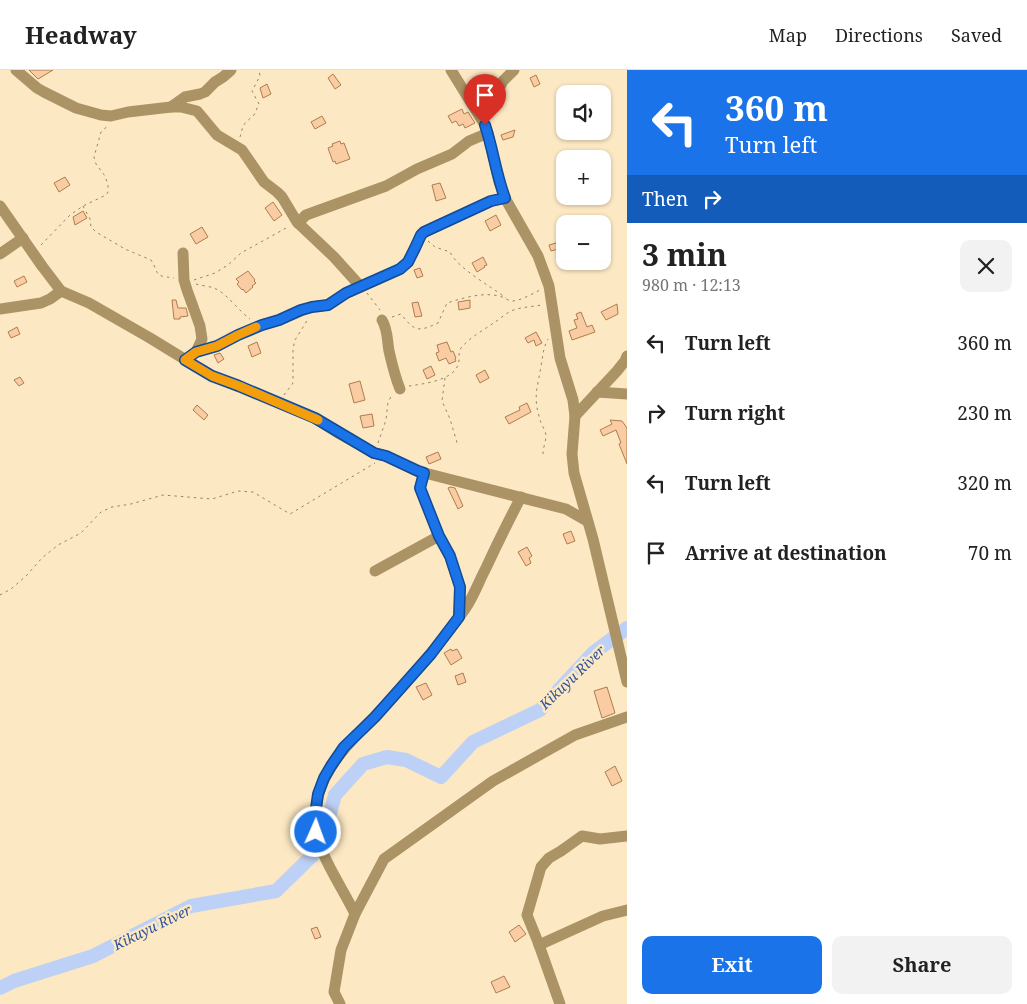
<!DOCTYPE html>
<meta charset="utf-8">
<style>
:root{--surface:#fff;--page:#f2f2f2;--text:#222;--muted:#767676;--line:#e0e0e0;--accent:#1a73e8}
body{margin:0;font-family:"Noto Serif",serif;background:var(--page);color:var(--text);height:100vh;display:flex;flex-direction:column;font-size:19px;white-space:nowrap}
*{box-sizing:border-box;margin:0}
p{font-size:16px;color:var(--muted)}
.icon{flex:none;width:28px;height:28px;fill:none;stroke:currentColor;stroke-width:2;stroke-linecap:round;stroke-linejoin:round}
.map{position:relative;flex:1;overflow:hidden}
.details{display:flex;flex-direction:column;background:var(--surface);width:400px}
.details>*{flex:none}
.banner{background:#1a73e8;color:#fff;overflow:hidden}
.fabs{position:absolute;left:556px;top:15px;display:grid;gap:10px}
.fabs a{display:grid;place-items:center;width:55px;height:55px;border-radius:10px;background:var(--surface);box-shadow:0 1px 4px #0004;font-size:25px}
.pin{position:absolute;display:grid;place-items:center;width:42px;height:42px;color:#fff;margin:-51px -21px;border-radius:50% 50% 50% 0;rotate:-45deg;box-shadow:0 0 5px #0007}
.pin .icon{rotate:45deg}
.me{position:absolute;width:55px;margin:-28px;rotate:2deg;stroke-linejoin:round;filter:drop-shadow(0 0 4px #0008)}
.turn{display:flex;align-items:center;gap:18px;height:105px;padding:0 15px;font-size:22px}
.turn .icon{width:65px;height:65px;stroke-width:2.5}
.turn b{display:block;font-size:35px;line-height:42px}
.then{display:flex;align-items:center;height:48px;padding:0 15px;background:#0003;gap:10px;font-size:19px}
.round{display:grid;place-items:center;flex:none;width:52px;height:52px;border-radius:10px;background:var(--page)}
.headline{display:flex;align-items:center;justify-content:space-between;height:85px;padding:0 15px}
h1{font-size:30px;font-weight:700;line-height:38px}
.primary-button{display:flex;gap:10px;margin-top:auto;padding:10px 15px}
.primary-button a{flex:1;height:58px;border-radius:10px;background:var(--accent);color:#fff;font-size:20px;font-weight:700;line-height:58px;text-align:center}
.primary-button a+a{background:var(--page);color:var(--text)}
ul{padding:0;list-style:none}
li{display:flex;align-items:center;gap:15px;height:70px;padding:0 15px}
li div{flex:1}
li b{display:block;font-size:19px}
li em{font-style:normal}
header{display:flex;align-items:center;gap:30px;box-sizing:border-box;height:70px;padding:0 25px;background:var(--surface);border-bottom:1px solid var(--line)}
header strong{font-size:24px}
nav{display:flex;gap:28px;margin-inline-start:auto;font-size:18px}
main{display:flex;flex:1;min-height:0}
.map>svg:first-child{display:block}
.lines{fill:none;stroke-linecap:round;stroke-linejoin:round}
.river{stroke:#bdd0f5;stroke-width:14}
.building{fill:#f9cca4;stroke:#af7d4e}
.path{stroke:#958465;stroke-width:1;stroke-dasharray:2.5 4;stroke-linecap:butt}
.minor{stroke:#ab9366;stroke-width:11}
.route-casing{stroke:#114b97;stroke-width:12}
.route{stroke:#1a73e8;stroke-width:9}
.slow{stroke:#f59e0b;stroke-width:9}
.labels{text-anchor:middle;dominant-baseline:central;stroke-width:5;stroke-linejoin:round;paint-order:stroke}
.water-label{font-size:14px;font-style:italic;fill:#32549b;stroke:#fce8c3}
</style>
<header>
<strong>Headway</strong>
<nav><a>Map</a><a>Directions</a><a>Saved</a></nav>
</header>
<main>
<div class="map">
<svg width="627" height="934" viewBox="0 0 627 934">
<rect width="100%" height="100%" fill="#fce8c3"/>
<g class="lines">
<polyline class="river" points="0,918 14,911 93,886 191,836 276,821 321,777 335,725 363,694 387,687 406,690 441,707 473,672 540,640 593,583 627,558"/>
</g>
<g class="building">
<polygon points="29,0 53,0 38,9"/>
<polygon points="333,4 341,15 335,19 328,8"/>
<polygon points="536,5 540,14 534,17 530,8"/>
<polygon points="267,14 271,24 263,28 260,18"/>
<polygon points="462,39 464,44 468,42 475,53 465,58 463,54 459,56 456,51 452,53 448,46"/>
<polygon points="322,46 326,53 315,59 311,52"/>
<polygon points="515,60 513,67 503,70 501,65"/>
<polygon points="340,71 341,74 344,73 350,89 336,94 335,91 333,92 328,78 333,76 332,74"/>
<polygon points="65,107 70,115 59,122 54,113"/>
<polygon points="440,113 446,128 436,131 432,115"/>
<polygon points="273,132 282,145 274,151 265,138"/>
<polygon points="83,141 87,148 75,155 73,147"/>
<polygon points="496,145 501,155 490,161 485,151"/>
<polygon points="202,157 208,167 196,174 190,164"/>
<polygon points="556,173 558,179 551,181 549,175"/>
<polygon points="483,187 487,195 484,196 485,197 477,202 472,193"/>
<polygon points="420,198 423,206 417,208 414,200"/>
<polygon points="248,201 255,210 254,211 256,213 252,216 253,217 246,223 243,219 242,220 237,214 239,212 236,209"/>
<polygon points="24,206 27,212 17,217 14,211"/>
<polygon points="172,230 176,230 178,238 186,238 188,246 180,247 180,249 174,249"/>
<polygon points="470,230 470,238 459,240 458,232"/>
<polygon points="418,232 422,246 415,247 412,233"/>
<polygon points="617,234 618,244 606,250 601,242"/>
<polygon points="581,242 587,257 592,255 595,262 572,270 569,261 577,258 574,250 578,249 576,244"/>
<polygon points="17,257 20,264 11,268 8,262"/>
<polygon points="536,262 542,273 536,276 534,270 528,273 525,268"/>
<polygon points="257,272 261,283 252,287 248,276"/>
<polygon points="447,272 451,282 453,281 456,288 455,289 456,291 449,294 446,288 439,291 436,283 439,282 437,275"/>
<polygon points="220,283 224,289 218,293 214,285"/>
<polygon points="431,296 435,305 427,309 423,300"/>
<polygon points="485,300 489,308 480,313 476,305"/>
<polygon points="20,307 24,313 19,316 14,310"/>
<polygon points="360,311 365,330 354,333 349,314"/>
<polygon points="527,333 531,342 509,354 505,347 520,340 519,337"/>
<polygon points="197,335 208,345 204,350 193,340"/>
<polygon points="372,344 374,356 363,358 360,346"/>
<polygon points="610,350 622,351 627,358 627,394 619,374 621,373 616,360 603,366 600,360 612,354"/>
<polygon points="438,382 441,389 429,394 426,387"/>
<polygon points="450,417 455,418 463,436 458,439 448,418"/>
<polygon points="571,461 575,471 567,474 563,464"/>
<polygon points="527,477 532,486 529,488 531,493 526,496 518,482"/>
<polygon points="451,579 452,581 457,579 462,588 451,595 444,583"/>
<polygon points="463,603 466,612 458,615 455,606"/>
<polygon points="426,613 432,625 423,630 416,617"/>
<polygon points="607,617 615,643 602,648 594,621"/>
<polygon points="615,696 622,711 612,716 605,702"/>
<polygon points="519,855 526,864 515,872 509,862"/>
<polygon points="317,857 321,867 315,869 311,859"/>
<polygon points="504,906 510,917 496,923 491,912"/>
</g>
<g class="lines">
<g class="path">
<polyline points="240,67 243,56 246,52 254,45 259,34 252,21 260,6 259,0"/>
<path d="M83,136L90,149L91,157L96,162L125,179L151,190C161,206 152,205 174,208"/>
<path d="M428,171L435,177L450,182C457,198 492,217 506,228"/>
<polyline points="41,175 70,145 83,136 106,125 108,122 108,115 105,106 96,94 94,87 101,62 104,59 108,56"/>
<polyline points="194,210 215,203 228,195 241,183 288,157"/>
<path d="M196,214C202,216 210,216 216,219C227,224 239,241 250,249"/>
<polyline points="367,223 380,240"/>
<path d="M392,247L401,244C415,262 418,262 438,253L447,233C463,228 482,222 499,226C504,227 508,231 513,231C522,230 532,224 540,220"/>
<polyline points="445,308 442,331 450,349 458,376"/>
<path d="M409,316C422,314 450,311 457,297C461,291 457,284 461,278C470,267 484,260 495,252C500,249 505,244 511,241C520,237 531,237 541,235"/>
<polyline points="284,325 293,313 293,279 295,270 308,249"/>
<polyline points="378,373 386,350 388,332 392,325"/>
<path d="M543,384C543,378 546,371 546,365C545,359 540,353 539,346C533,326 538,316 541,296C543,286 543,278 548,269"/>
<polyline points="0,525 11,519 26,506 42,488 58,475 81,463 101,442 112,437 131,434 163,425 212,429 238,421 253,422 290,444 375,393"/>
</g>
<g class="minor">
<polyline points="16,0 37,18 44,22 76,38 101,45 111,46 128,42 171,37 181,37 197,41 217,65 242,80 264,112 277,122 282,127 297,152 334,187 361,217"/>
<polyline points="451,0 485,55 489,68 499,112 505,128 538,186 549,216 560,288 573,330 575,346 572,384 574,403 593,469 627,612"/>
<polyline points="171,37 185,27 200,24 205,22 215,12 223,7 231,0"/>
<polyline points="480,45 491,34 503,11 514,0"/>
<polyline points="0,136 42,196 61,221 89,233 150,268 212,306 239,317 315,348 340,364 374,383 386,386 417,401 566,439 587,451"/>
<polyline points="298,153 306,145 386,116 417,99 452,84 469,71 488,63"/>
<polyline points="183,183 184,210 187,220 200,256 202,269 196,282"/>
<polyline points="0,184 23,168"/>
<polyline points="0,239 41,233 50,229 61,221"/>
<path d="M382,250C388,260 387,270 389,281C392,294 395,307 400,319"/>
<polyline points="185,290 196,282 217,276 238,265 262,255 279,250 301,241 311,237 328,235 347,223 400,199 408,192 415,178 421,165 424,162 491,131 505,128"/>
<polyline points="597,322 627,324"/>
<polyline points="575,346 617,301 625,291 627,286"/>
<polyline points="424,403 420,418 439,466 450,487 460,517 459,547"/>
<polyline points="375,501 439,466"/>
<path d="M355,844C341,814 314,780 315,747C317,694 361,663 393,627C419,598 443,570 465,539C474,526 479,511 486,498C497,474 509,450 521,427"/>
<polyline points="539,875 603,846 627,840"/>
<polyline points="340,934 334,922 341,880 355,844 384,789 493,711 575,665 627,647"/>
<polyline points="560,934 538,872 527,845 541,797 549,788 561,781 582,766 600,769 627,766"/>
</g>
</g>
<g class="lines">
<g class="route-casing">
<path id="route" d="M316,762L315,746L318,724L324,708L331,696L344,677L375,647L431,584L459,547L460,517L450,486L439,466L420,418L424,403L418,401L386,386L374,383L315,348L239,316L212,306L185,290L196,282L217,276L238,265L262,255L279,250L301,240L312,237L328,235L346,223L400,199L408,192L415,178L421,165L424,162L491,131L505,128C496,104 493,79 485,55"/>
</g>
<use href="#route" class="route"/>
<polyline class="slow" points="256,257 238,265 217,276 196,282 185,290 212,306 239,316 318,350"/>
</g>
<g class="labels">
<g class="water-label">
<text transform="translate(572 607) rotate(-44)">Kikuyu River</text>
<text transform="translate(152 857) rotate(-26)">Kikuyu River</text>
</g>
</g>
</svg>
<div class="fabs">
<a><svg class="icon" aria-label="sound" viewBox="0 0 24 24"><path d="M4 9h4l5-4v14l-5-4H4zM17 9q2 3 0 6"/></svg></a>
<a>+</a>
<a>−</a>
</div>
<div class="pin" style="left:485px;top:55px;background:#d93025"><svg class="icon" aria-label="arrive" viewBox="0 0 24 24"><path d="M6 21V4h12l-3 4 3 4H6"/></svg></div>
<svg class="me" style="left:316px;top:762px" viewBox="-20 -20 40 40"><circle r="17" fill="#1a73e8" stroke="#fff" stroke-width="3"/><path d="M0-11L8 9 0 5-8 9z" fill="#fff"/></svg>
</div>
<section class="details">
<div class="banner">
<div class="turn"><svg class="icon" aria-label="left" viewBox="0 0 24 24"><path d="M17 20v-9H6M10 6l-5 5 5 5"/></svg><div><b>360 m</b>Turn left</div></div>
<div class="then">Then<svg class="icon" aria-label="right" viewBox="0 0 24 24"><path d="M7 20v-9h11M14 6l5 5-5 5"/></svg></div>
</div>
<div class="headline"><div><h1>3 min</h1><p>980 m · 12:13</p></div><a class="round"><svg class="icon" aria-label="close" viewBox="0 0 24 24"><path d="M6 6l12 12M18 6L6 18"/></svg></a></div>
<ul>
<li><svg class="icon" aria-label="left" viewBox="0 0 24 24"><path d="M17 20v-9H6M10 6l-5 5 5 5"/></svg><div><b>Turn left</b></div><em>360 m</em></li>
<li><svg class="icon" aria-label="right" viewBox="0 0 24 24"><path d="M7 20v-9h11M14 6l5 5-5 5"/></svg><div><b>Turn right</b></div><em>230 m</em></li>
<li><svg class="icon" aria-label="left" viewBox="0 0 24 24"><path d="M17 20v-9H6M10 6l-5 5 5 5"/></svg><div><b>Turn left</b></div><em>320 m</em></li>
<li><svg class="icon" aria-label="arrive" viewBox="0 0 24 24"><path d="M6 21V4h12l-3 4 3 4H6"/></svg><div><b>Arrive at destination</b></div><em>70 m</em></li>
</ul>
<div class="primary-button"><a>Exit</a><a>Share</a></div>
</section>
</main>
